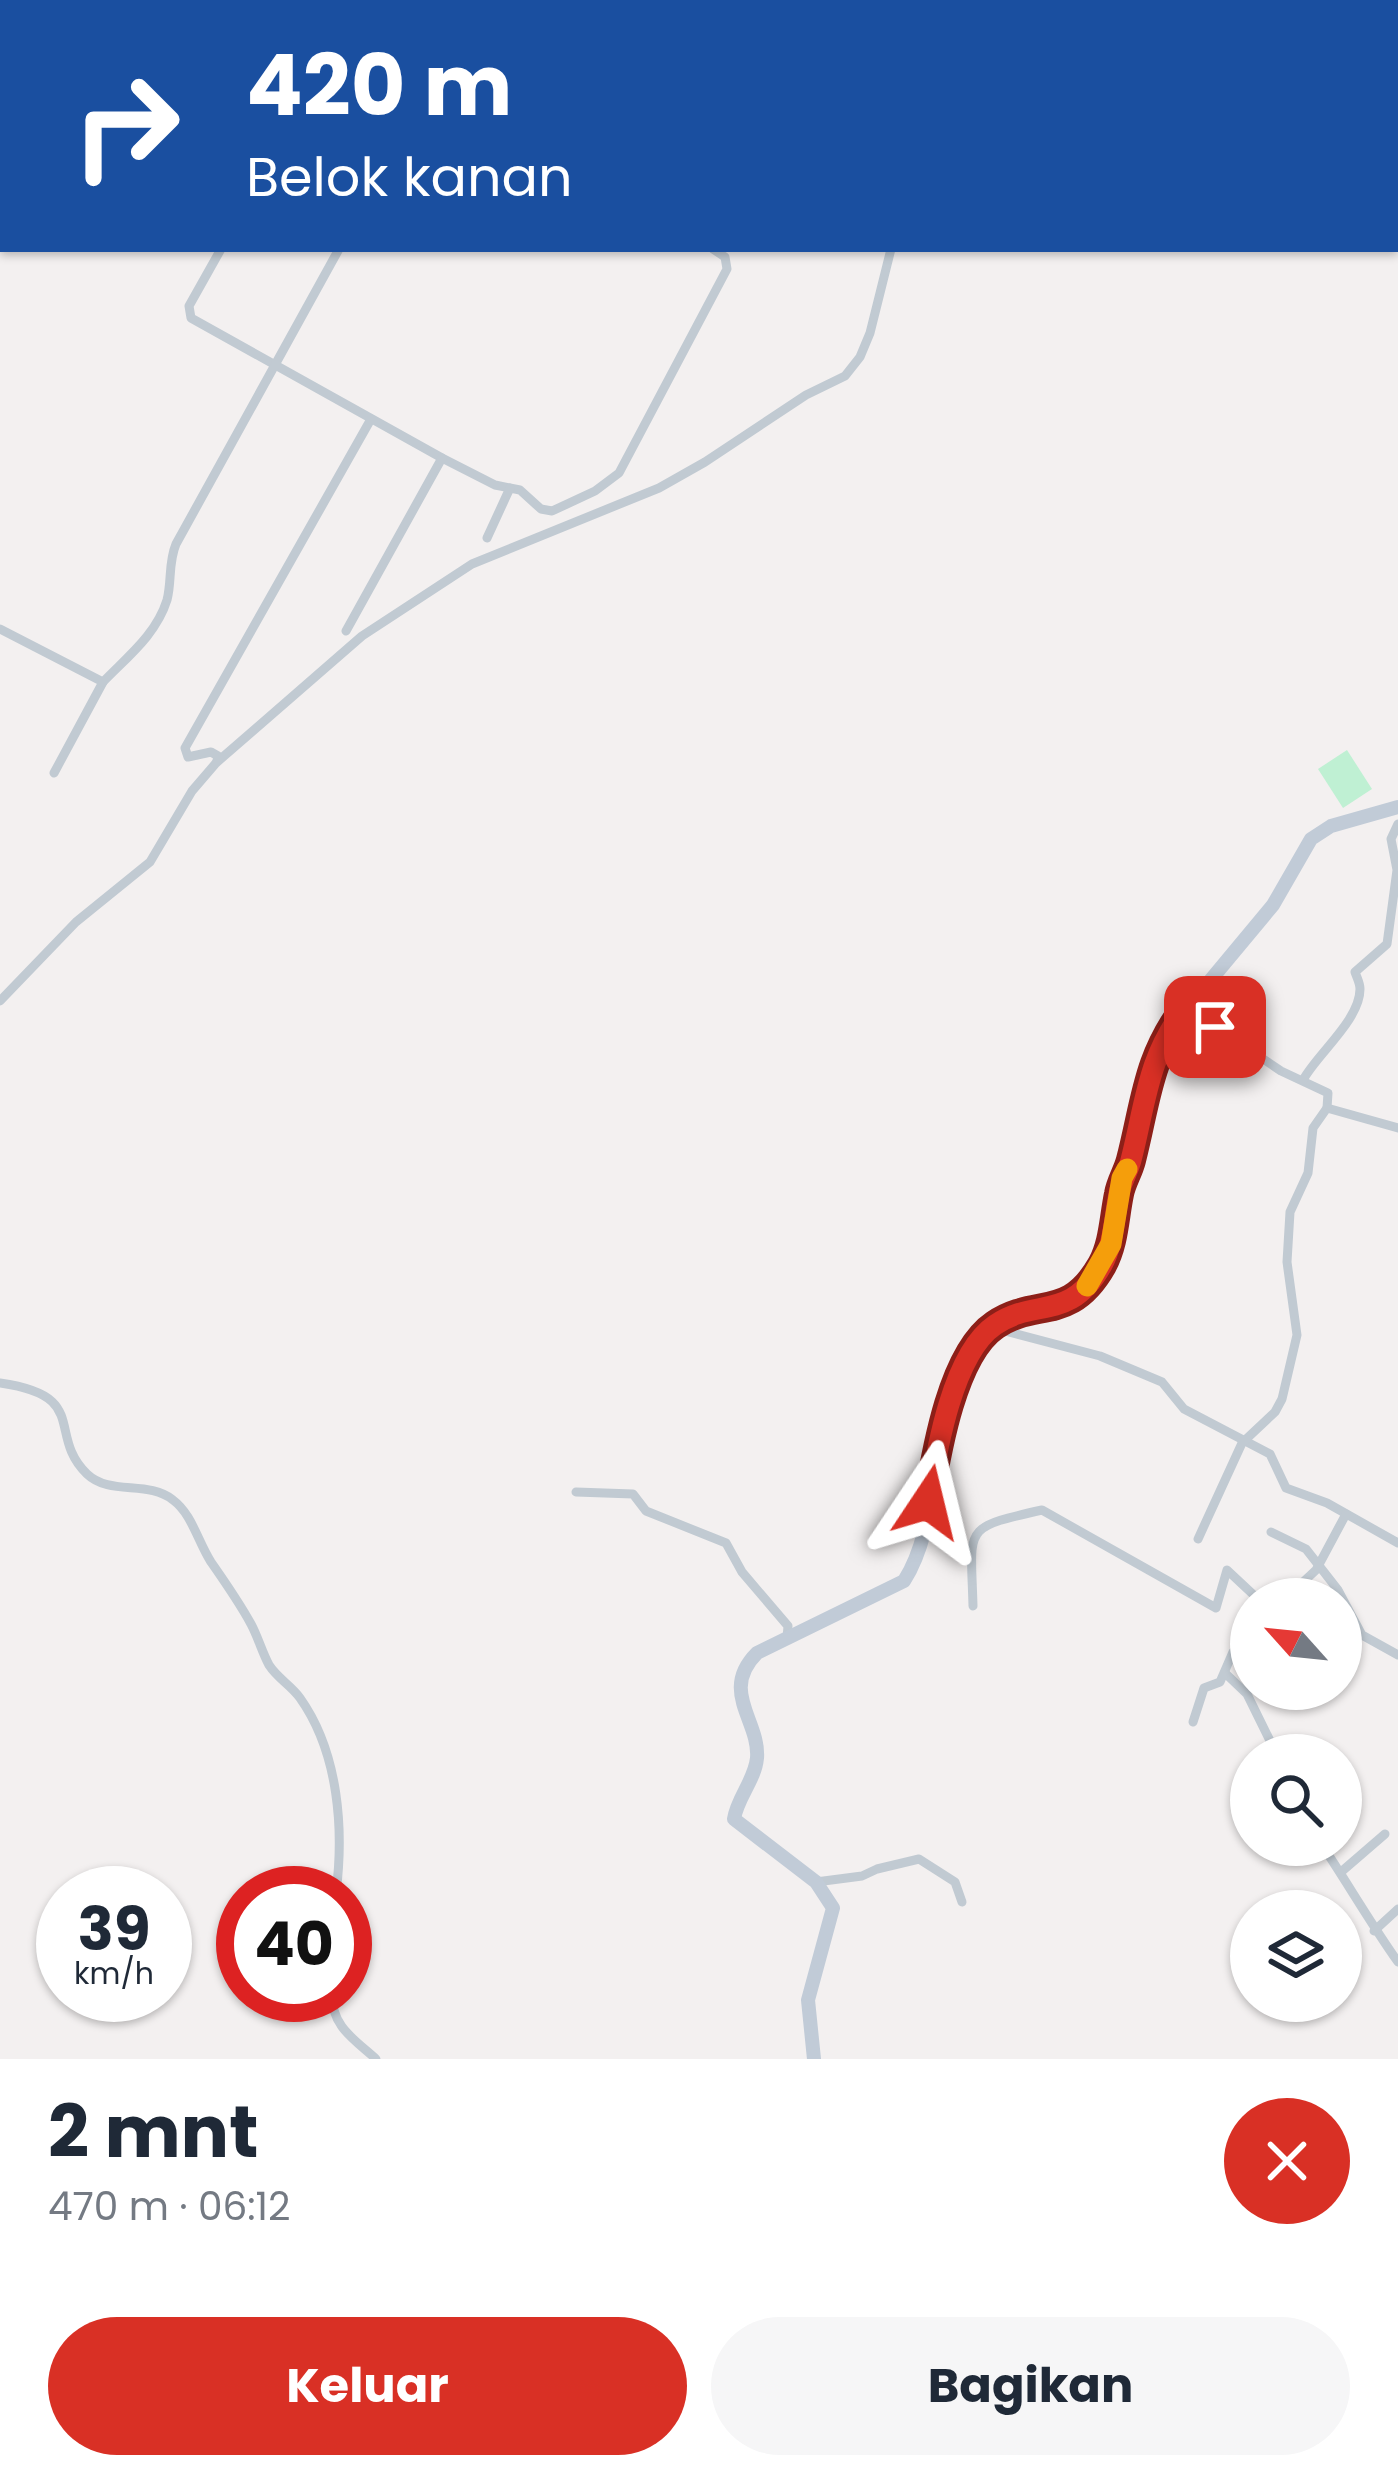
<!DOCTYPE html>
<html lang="id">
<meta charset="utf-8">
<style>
:root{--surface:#fff;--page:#f6f6f7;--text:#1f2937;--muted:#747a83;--accent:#d93025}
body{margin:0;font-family:Poppins,sans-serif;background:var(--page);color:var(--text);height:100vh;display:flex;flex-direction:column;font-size:45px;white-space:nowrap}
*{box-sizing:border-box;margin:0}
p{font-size:39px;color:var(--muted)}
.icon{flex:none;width:66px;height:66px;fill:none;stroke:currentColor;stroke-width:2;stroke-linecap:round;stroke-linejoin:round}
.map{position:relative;height:2059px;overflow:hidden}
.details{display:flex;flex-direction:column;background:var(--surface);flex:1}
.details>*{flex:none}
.top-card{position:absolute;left:0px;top:0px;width:1398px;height:252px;box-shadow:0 3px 9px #0004;background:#1a4fa0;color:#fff;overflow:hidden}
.needle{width:78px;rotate:297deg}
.buttons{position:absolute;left:1230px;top:1578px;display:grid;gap:24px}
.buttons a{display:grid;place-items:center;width:132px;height:132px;border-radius:50%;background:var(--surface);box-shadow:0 3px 9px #0004;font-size:60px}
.speed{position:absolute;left:36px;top:1866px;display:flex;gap:24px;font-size:60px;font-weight:700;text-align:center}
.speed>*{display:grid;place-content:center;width:156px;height:156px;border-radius:50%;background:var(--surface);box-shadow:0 3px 9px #0004;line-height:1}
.speed small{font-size:30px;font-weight:400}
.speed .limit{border:18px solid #d22;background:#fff;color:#111}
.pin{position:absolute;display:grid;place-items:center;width:102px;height:102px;color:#fff;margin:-51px;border-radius:24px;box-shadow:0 6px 18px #0006}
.me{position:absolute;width:132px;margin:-66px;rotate:10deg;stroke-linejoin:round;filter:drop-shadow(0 0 9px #0008)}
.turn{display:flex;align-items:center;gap:42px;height:252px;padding:0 48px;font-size:54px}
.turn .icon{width:156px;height:156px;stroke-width:2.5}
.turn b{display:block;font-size:84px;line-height:102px}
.round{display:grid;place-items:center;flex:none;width:126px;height:126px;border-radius:63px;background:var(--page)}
.summary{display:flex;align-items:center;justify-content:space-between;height:204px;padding:0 48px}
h1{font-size:72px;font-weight:700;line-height:90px}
.button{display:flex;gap:24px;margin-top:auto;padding:24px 48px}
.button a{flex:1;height:138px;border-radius:72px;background:var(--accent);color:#fff;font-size:48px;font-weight:700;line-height:138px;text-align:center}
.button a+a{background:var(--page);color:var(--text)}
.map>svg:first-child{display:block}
.green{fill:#bff0d3}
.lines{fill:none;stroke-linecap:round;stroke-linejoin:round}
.street{stroke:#c1cad2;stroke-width:9}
.secondary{stroke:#c1cbd7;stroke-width:14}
.route-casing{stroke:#8d1f18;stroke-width:30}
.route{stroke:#d93025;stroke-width:21}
.slow{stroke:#f59e0b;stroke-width:21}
</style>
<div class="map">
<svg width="1398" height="2059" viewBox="0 0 1398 2059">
<rect width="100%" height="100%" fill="#f3f0f0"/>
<polygon class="green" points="1347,750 1372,789 1343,808 1318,769"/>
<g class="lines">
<g class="street">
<polyline points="476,0 481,3"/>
<polyline points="358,3 359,0"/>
<polyline points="959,3 959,0"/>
<polyline points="221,249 189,306 191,318 442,458 495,485 520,490 541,509 552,511 595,491 619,473 727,269 725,257 713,249"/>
<polyline points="487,538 510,488"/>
<polyline points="0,629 103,682 54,773"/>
<polyline points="346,631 442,458"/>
<path d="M103,682C127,657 156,635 167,600C172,581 168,563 176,544L339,249"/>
<polyline points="217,761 218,756 211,752 188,757 185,748 371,419"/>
<polyline points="0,1001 76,922 150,862 192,791 216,763 362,636 472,564 659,488 705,462 806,395 845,376 860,357 870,333 891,249"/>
<polyline points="1186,1007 1281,1071 1328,1093 1327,1108 1398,1128"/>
<path d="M1303,1080C1317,1054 1360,1020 1360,989C1360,983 1357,978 1355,972L1387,944L1397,870L1391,839L1398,824"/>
<polyline points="992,1331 1005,1331 1100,1356 1162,1382 1184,1409 1270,1454 1286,1488 1327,1503 1398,1543"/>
<path d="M0,1383C91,1396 46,1434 87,1474C110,1496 148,1480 173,1500C192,1514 198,1542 211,1562C225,1582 239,1602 251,1624C258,1637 262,1652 269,1665C278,1679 291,1685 300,1698C339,1753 344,1830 336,1893"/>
<polyline points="576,1492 633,1494 646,1511 726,1543 742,1572 788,1626 787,1638"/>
<polyline points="1271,1532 1306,1549 1338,1590 1362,1635 1398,1655"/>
<polyline points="1198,1539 1242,1443 1275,1412 1282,1399 1297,1335 1287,1262 1290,1212 1308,1173 1313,1128 1327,1108"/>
<polyline points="1285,1599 1316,1570 1346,1514"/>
<path d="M973,1606C971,1527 961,1528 1042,1510L1216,1608L1227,1570L1258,1599"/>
<polyline points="1225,1673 1247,1694 1277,1755"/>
<polyline points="1193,1722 1204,1688 1220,1682 1233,1652 1251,1638"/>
<path d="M1322,1845C1348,1884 1371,1924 1398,1962"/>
<polyline points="1341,1872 1385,1834"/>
<polyline points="816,1882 862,1876 877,1869 919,1859 955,1882 962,1902"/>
<polyline points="1374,1931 1398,1909"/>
<path d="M332,1995C332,2027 354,2039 376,2059"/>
</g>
<path class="secondary" d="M814,2059L808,2000L833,1908L816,1882L734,1819C737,1798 755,1780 757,1758C760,1721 719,1691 757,1653L904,1581C944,1519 928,1411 976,1344C1013,1292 1066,1335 1107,1254L1148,1078L1169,1030L1273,905L1311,839L1331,826L1398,807"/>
</g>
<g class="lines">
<g class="route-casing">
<path id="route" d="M928,1502C936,1454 952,1354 995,1325C1036,1297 1069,1323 1102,1265C1114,1243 1114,1218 1119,1194C1121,1182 1128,1172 1131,1160C1146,1102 1147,1058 1186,1007L1215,1027"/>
</g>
<use href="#route" class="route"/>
<polyline class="slow" points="1087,1286 1111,1244 1122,1178 1127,1169"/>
</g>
</svg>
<div class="buttons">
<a><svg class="needle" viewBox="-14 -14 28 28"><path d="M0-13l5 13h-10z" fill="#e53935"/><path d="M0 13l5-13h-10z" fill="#747a83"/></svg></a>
<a><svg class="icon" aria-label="search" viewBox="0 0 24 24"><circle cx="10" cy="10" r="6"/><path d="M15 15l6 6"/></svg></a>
<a><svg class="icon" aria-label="layers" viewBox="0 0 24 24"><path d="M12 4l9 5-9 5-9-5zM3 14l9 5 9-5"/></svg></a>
</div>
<div class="speed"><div>39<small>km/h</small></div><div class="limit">40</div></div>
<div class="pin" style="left:1215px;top:1027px;background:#d93025"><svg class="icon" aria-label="arrive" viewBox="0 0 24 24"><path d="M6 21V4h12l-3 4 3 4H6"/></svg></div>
<svg class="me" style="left:928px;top:1502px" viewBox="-20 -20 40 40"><path d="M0-17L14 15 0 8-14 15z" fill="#d93025" stroke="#fff" stroke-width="4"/></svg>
<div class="top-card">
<div class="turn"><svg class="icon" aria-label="right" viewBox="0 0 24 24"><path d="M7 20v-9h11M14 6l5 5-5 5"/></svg><div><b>420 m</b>Belok kanan</div></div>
</div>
</div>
<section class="details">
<div class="summary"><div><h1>2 mnt</h1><p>470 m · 06:12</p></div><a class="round" style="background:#d93025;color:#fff"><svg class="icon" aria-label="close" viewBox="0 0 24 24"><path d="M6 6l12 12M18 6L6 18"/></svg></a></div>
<div class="button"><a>Keluar</a><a>Bagikan</a></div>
</section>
